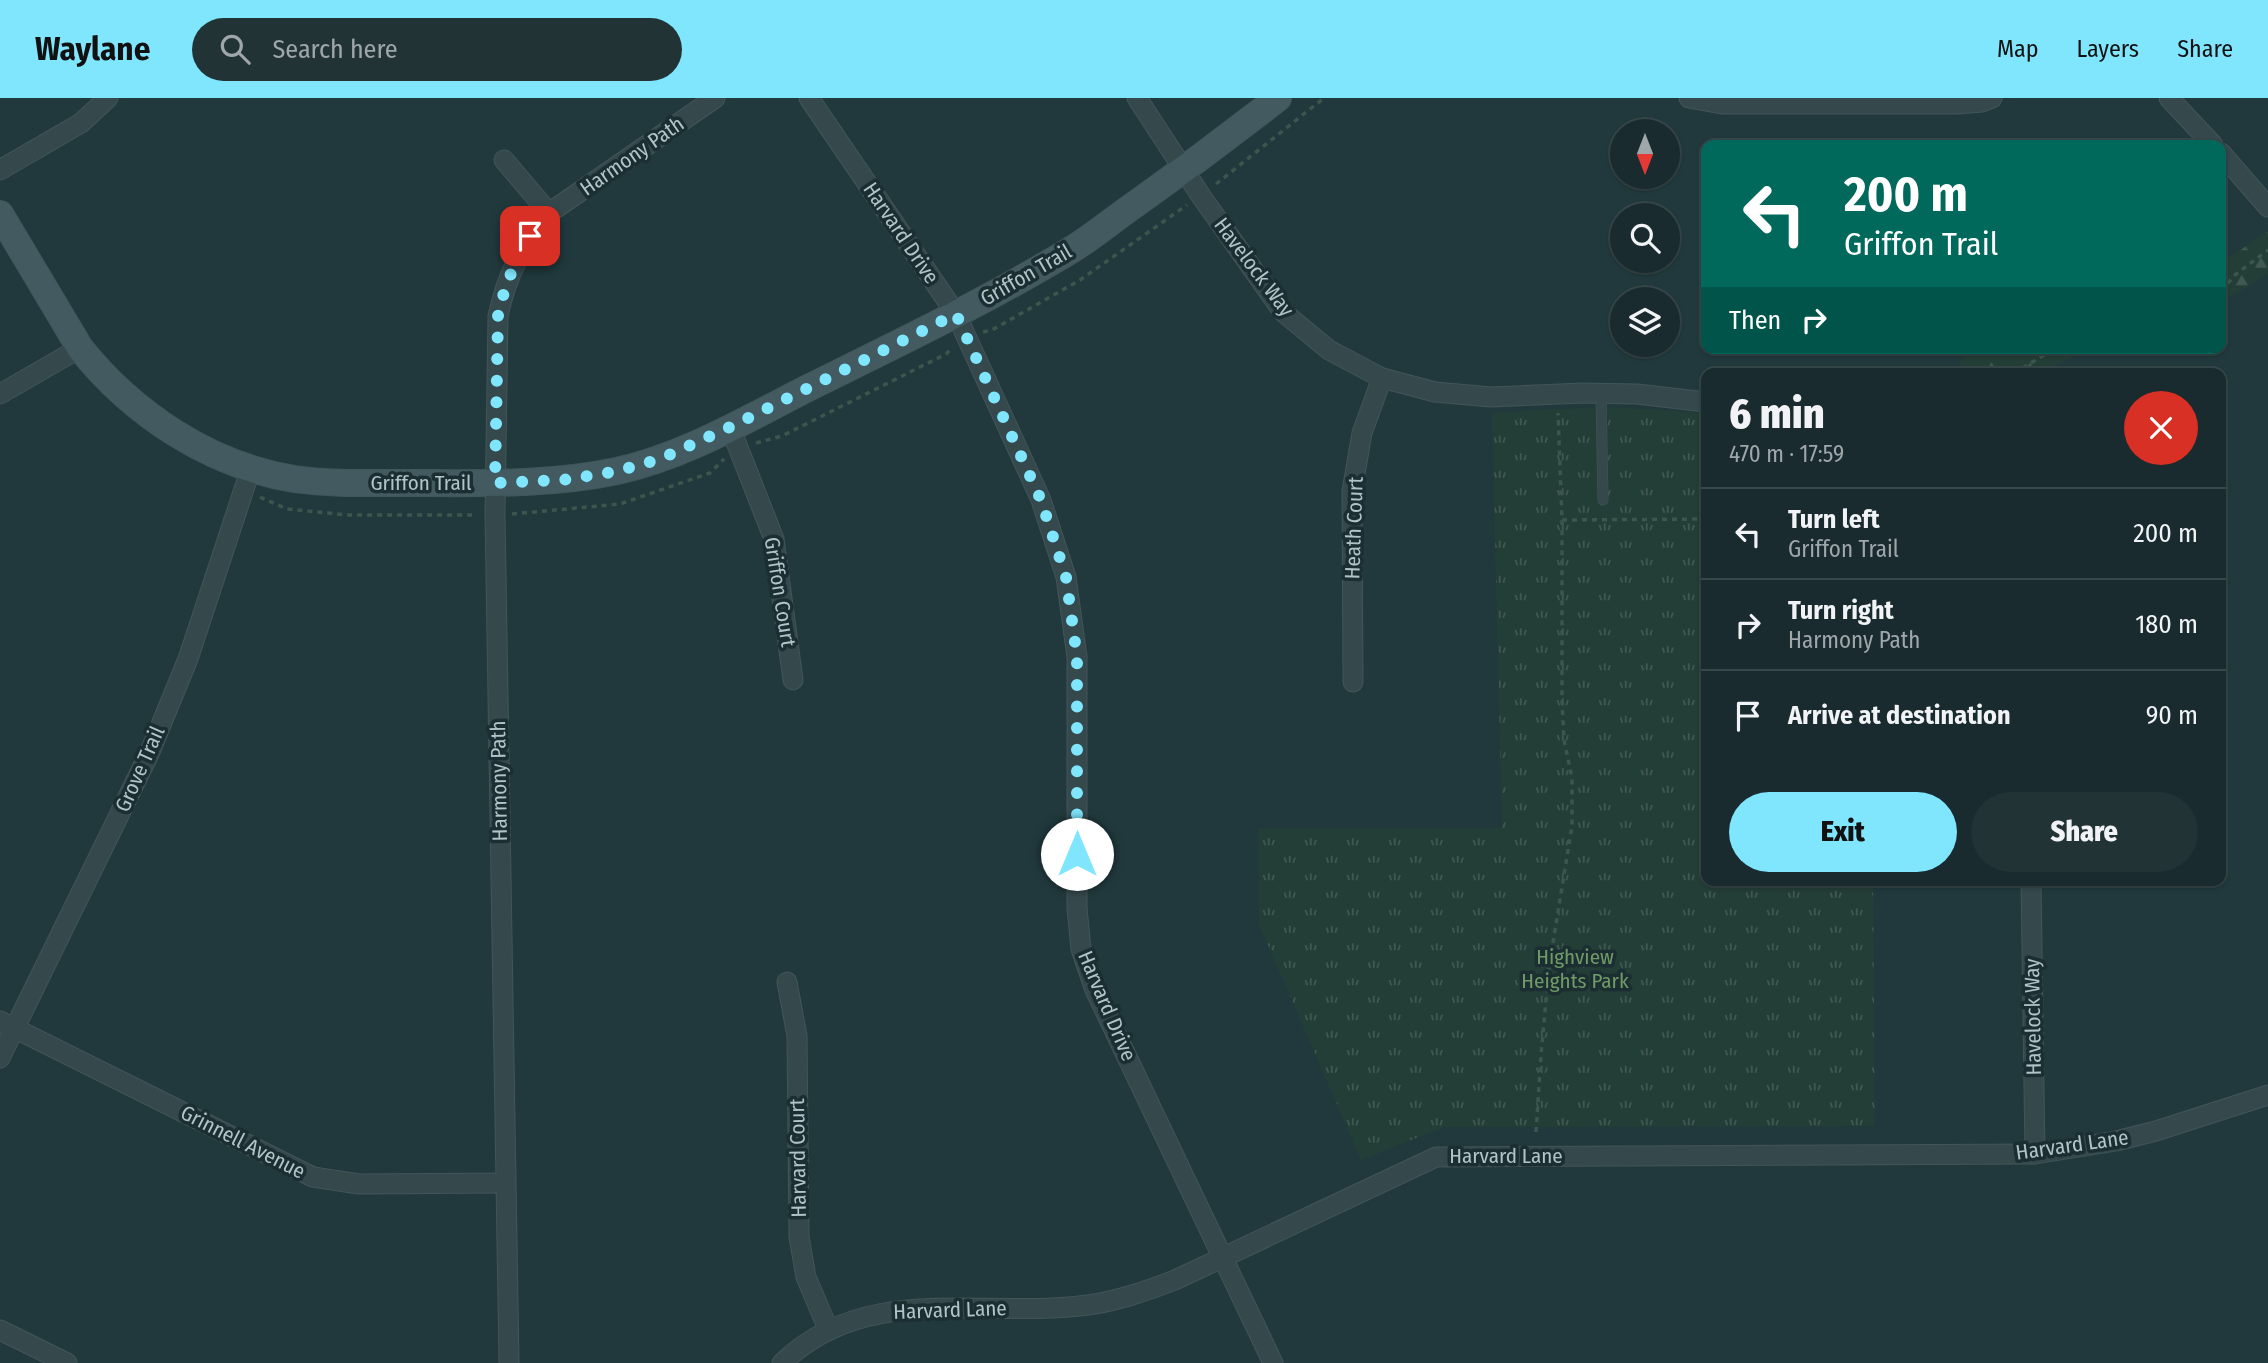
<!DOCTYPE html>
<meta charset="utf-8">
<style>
:root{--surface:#192b2e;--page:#223336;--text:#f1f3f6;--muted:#9fa7aa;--line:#37474a;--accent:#80e6fe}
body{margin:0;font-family:"Fira Sans Condensed",sans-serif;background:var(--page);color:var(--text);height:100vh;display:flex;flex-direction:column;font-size:26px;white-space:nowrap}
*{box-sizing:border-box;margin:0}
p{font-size:23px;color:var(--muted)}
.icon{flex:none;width:38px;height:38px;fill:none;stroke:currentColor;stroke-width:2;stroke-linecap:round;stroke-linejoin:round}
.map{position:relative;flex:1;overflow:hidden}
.sheet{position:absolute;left:1701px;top:270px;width:525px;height:518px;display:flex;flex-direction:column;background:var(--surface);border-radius:14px;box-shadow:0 2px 5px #0004,0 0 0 2px var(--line)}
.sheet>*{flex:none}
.guide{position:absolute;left:1701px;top:42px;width:525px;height:214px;border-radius:14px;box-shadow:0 2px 5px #0004,0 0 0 2px var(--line);background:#00695c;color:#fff;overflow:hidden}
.needle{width:46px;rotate:180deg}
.tools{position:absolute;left:1610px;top:21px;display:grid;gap:14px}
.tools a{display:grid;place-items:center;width:70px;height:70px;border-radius:50%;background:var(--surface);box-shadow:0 2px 5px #0004,0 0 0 2px var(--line);font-size:35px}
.pin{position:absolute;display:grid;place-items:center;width:60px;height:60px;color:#fff;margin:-30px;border-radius:14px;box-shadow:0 4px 10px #0006}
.me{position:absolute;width:77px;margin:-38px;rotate:0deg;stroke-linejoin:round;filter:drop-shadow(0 0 5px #0008)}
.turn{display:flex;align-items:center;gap:24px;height:147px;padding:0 28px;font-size:32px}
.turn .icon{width:91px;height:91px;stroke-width:2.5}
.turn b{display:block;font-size:49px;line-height:60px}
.then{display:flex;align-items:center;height:66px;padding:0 28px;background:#0003;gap:14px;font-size:26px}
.round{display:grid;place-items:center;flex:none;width:74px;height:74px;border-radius:37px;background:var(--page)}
.head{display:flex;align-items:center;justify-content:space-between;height:119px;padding:0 28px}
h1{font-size:42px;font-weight:800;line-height:52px}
.primary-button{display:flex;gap:14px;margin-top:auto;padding:14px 28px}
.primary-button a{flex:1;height:80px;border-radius:42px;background:var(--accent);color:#111;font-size:28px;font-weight:800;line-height:80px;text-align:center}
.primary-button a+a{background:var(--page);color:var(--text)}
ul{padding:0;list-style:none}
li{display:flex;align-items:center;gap:21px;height:91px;padding:0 28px;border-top:2px solid var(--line)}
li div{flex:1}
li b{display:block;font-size:26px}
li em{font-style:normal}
header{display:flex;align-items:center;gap:42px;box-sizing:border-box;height:98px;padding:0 35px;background:var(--accent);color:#111}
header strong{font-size:33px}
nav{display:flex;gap:38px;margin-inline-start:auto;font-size:24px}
.search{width:490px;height:63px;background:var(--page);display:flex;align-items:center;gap:18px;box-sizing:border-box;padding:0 24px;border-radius:38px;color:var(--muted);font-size:26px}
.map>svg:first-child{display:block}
.forest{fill:url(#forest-firs)}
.park{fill:url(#park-tufts)}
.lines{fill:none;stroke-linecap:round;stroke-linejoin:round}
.lane-casing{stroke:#425559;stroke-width:11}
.street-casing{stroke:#425559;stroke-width:21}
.secondary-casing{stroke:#425559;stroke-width:28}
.path{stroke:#3c564d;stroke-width:3.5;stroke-dasharray:5 5;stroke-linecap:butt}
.lane{stroke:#35494d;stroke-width:10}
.street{stroke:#35494d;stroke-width:19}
.secondary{stroke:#435b60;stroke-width:26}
.route{stroke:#80e6fe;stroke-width:12;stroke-dasharray:0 21.6}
.labels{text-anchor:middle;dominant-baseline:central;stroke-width:7;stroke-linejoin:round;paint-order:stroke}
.street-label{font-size:21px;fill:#b1c4c9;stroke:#1b2e32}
.park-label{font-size:21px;fill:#719b66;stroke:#1b2e32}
</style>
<header>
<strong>Waylane</strong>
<div class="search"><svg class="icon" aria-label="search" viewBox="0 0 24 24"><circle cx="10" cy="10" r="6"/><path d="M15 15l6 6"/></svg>Search here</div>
<nav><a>Map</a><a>Layers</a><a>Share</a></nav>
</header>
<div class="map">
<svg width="2268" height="1265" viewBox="0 0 2268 1265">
<defs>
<pattern id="forest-firs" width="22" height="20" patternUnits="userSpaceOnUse" patternTransform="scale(1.75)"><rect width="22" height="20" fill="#233e36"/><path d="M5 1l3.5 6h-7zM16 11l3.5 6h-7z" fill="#415852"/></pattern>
<pattern id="park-tufts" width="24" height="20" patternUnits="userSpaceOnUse" patternTransform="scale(1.75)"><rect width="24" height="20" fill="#233e36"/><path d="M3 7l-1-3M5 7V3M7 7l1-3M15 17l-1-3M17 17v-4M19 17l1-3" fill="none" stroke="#415852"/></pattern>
</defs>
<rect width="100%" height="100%" fill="#21393d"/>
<g class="forest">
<polygon points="2268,133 2268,176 2221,204 2221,158 2232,158"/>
<polygon points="1967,250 2092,250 2038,275 1956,275"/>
</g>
<polygon class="park" points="1605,309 1706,315 1706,782 1873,782 1875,1028 1444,1029 1361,1062 1259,826 1258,730 1502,730 1492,315"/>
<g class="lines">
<g class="lane-casing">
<polyline id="lane" points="1601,295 1603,402"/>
</g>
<g class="street-casing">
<g id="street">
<polyline points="809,0 956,216 1041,402 1066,479 1077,559 1077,810 1081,851 1095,892 1273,1265"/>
<polyline points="1137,0 1201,98 1283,214 1329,252 1382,280 1435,294 1491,299 1583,295 1637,296 1706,304"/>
<polyline points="1689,0 1722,6 1957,6 1982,4 1992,0"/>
<polyline points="2169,0 2213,47"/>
<polyline points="2221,55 2268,109"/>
<polyline points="504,62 549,115"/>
<polyline points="0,72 81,25 108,0"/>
<polyline points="0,296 80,250"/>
<polyline points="730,329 774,441 793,582"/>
<polyline points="1353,584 1352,393 1362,335 1382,280"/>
<polyline points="2031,782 2035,1056"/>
<polyline points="787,884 797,938 799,1139 806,1179 828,1231"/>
<polyline points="0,923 313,1079 359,1086 505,1085"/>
<polyline points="0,960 149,656 188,561 251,370"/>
<polyline points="0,1232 67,1265"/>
<path d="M509,1265L495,416L498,218C507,176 522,148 549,115L715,0"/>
<path d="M782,1265C867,1183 983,1221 1088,1207C1118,1203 1146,1193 1175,1182L1436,1059L2035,1056L2116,1043L2156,1033L2268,997"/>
</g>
</g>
<g class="secondary-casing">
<path id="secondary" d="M0,116L80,250C133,316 209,367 294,381C329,386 366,385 402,385C474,385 546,388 617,373C685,358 747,321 808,290C897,246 987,203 1071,152C1094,138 1115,120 1137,105C1185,71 1232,36 1278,0"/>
</g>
<g class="path">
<polyline points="1216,86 1324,0"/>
<polyline points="2221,193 2235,177 2268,152"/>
<polyline points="983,234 992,232 1080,182 1187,107"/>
<polyline points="2014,275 2056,250"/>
<polyline points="756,345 782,338 946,256 953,249"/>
<polyline points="260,399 287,411 346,417 477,417"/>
<polyline points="512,416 620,406 710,375 724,361"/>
<polyline points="1562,422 1706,421"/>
<polyline points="1536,1034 1541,957 1549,869 1572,728 1572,680 1564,642 1562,602 1562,422 1558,315"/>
</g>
<use href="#lane" class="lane"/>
<use href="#street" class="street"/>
<use href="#secondary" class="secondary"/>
</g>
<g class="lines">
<path class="route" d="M530,138C515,164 504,188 498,218L495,385L563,382L618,373L660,361L730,329L956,216L1041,402L1066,479L1077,559V756"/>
</g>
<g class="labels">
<g class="street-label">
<text transform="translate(632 58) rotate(-35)">Harmony Path</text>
<text transform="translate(901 135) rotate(56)">Harvard Drive</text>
<text transform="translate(1254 169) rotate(53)">Havelock Way</text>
<text transform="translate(1026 177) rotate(-30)">Griffon Trail</text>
<text x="421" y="385">Griffon Trail</text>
<text transform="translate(1354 430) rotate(-88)">Heath Court</text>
<text transform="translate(780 494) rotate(81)">Griffon Court</text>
<text transform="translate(140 671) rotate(-66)">Grove Trail</text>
<text transform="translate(499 683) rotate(-91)">Harmony Path</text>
<text transform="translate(1107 908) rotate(67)">Harvard Drive</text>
<text transform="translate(2033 919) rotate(-91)">Havelock Way</text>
<text transform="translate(243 1044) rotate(27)">Grinnell Avenue</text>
<text transform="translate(2072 1047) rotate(-8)">Harvard Lane</text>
<text x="1506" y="1058">Harvard Lane</text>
<text transform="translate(798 1060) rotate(-91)">Harvard Court</text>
<text transform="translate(950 1212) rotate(-2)">Harvard Lane</text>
</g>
<g class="park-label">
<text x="1575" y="859">Highview<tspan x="1575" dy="24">Heights Park</tspan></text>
</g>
</g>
</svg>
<div class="tools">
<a><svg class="needle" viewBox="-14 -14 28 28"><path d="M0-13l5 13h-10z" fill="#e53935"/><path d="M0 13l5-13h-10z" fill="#9fa7aa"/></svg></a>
<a><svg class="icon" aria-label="search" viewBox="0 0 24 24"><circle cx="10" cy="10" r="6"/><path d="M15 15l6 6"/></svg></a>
<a><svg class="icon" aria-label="layers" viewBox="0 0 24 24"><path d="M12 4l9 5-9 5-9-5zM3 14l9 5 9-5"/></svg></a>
</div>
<div class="pin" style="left:530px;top:138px;background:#d93025"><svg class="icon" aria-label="arrive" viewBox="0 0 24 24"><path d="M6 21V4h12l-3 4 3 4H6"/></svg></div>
<svg class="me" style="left:1077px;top:756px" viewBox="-20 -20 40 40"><circle r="19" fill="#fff"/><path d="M0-13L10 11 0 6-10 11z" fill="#80e6fe"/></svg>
<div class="guide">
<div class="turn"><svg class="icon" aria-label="left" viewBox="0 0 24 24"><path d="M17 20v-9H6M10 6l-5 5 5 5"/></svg><div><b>200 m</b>Griffon Trail</div></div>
<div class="then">Then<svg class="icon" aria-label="right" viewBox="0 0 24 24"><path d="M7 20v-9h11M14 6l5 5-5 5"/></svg></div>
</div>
<section class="sheet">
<div class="head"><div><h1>6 min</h1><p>470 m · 17:59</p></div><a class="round" style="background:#d93025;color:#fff"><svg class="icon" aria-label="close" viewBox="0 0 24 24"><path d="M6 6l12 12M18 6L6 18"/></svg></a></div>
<ul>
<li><svg class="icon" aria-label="left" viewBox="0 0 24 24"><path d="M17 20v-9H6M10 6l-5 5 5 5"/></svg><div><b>Turn left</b><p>Griffon Trail</p></div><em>200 m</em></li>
<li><svg class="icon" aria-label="right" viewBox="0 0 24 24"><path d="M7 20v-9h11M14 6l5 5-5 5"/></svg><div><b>Turn right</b><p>Harmony Path</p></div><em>180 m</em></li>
<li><svg class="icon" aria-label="arrive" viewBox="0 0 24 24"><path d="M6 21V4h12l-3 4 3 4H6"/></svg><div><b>Arrive at destination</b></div><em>90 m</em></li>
</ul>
<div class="primary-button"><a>Exit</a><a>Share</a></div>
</section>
</div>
